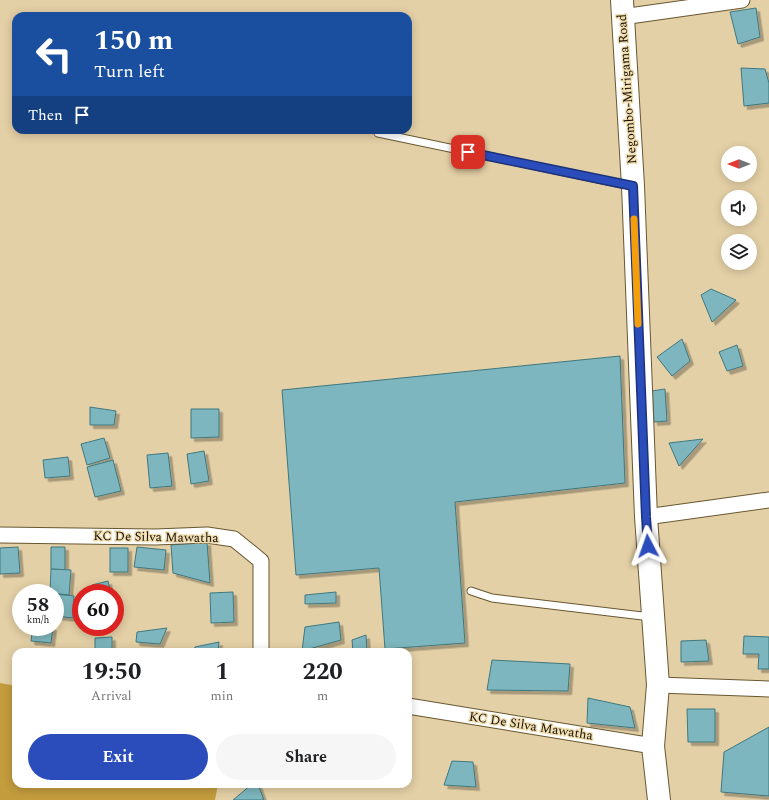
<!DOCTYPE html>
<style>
:root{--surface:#fff;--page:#f6f6f6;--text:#202124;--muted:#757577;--accent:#2b4dbc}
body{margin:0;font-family:Spectral,serif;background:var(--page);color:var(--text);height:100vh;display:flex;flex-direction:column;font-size:15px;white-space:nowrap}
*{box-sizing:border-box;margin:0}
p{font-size:13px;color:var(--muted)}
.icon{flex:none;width:22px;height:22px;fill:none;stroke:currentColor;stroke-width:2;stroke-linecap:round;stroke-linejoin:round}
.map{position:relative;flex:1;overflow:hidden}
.details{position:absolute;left:12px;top:648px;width:400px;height:140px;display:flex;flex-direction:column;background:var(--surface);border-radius:12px;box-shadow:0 2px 10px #0003}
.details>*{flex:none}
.guide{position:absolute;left:12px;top:12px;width:400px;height:122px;border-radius:12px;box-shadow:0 2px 10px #0003;background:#1a4fa0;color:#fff;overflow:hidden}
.needle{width:26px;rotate:270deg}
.controls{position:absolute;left:721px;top:146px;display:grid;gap:8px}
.controls a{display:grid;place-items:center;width:36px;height:36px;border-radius:50%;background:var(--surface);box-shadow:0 2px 10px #0003;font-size:20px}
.speed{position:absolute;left:12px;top:584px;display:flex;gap:8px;font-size:20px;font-weight:700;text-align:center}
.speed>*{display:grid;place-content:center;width:52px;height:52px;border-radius:50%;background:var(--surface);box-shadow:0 2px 10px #0003;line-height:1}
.speed small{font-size:10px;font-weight:400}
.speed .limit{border:6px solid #d22;background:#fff;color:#111}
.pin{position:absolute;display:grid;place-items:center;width:34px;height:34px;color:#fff;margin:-17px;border-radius:8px;box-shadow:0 2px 6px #0006}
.me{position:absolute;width:44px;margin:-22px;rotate:356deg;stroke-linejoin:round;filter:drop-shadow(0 0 3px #0008)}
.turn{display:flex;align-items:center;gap:14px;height:84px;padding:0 16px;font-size:18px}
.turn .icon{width:52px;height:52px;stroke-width:2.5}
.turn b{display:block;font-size:28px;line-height:34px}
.then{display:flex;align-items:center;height:38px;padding:0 16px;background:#0003;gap:8px;font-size:15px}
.eta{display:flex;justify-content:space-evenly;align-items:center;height:68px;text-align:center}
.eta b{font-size:24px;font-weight:700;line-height:28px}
.button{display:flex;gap:8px;margin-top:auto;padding:8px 16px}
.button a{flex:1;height:46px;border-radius:24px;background:var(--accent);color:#fff;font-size:16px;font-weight:700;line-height:46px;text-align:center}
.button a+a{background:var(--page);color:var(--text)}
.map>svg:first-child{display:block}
.green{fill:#c39c3d}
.building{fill:#7db6be;stroke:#3f787f;filter:url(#shadow)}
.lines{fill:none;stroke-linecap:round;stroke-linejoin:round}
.service-casing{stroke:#685730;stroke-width:9}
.minor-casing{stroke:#685730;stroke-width:17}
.primary-casing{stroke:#685730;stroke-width:24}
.service{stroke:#fff;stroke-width:7}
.minor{stroke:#fff;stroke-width:15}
.primary{stroke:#fff;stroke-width:22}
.route-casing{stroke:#1c327a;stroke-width:10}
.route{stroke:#2b4dbc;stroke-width:7}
.slow{stroke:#f59e0b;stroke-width:7}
.labels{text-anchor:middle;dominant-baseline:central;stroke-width:3;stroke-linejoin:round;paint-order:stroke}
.street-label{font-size:13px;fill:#171002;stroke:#f1deb2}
</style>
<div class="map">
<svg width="769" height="800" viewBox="0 0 769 800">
<defs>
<filter id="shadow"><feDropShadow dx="3.5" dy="3.5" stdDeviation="0" flood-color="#0004"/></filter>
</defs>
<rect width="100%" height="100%" fill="#e4d0a6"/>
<polygon class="green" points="0,683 16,686 16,784 218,784 215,800 0,800"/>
<g class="building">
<polygon points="756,8 760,37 738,44 730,12"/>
<polygon points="741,68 765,69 769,83 769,103 744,106"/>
<polygon points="711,289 736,300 712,322 701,295"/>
<polygon points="682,339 690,361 672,376 657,357"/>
<polygon points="737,345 743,366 727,371 719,352"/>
<polygon points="620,356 625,483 455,502 465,643 385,649 379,568 296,575 282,390"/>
<polygon points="665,389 667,421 654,422 652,391"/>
<polygon points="90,407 116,411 114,425 90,425"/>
<polygon points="191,409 219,409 219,437 191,438"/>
<polygon points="104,438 110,458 87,465 81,444"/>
<polygon points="703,439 679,466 669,443"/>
<polygon points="204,451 209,481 191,484 187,454"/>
<polygon points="168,453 172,486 150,488 147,455"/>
<polygon points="68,457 70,476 45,478 43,460"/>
<polygon points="113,460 121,491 95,497 87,467"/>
<polygon points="207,542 210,583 173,573 171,545"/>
<polygon points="18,547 20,573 0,574 0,548"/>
<polygon points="51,547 65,547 65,570 51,569"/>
<polygon points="137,547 166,550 164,570 134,567"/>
<rect x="110" y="548" width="18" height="24"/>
<polygon points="51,569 71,570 69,595 50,593"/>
<polygon points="108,581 111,593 94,593 92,585"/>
<polygon points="233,592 234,622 211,623 210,593"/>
<polygon points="336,592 336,603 305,604 305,595"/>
<polygon points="55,594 74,596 73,618 55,616"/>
<polygon points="339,622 341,640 302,651 305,627"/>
<polygon points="33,627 53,627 51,643 31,641"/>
<polygon points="167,628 160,644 136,642 137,632"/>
<polygon points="366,635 367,652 353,652 352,640"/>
<polygon points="744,636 769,637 769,669 758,669 759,654 743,654"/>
<polygon points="112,637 112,652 95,652 95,638"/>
<polygon points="706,640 709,661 681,662 681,641"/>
<polygon points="219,642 218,652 194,652 195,647"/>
<polygon points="492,660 570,664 568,691 487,690"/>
<polygon points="588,698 630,707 635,728 587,723"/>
<polygon points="687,709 715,709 715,742 688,742"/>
<polygon points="769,727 769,796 721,792 724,752"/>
<polygon points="452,761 473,762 476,787 444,785"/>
<polygon points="252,784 258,784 264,800 233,800"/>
</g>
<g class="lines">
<g class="service-casing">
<g id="service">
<polyline points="378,133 631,186"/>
<polyline points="471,591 492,598 508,600 651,617"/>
</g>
</g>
<g class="minor-casing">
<g id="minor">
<polyline points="622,17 742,0"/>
<polyline points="646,517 769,500"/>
<polyline points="0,535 155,537 207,535 234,539 261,561 261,652"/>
<polyline points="658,685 769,689"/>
<polyline points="408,706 653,746"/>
</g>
</g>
<g class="primary-casing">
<polyline id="primary" points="622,0 633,186 646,517 658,685 653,746 659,800"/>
</g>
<use href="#service" class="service"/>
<use href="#minor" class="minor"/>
<use href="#primary" class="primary"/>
</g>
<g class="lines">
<g class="route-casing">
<polyline id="route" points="468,152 633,186 646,517 648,546"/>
</g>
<use href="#route" class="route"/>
<polyline class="slow" points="634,219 638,324"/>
</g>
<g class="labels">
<g class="street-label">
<text transform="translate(627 89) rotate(-94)">Negombo-Mirigama Road</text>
<text transform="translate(156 537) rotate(1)">KC De Silva Mawatha</text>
<text transform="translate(531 726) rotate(9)">KC De Silva Mawatha</text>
</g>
</g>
</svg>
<div class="controls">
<a><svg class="needle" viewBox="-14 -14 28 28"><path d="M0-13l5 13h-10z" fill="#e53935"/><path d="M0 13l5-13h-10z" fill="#757577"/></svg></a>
<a><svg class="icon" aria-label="sound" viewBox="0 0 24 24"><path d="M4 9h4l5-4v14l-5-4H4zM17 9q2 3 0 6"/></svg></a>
<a><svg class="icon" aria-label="layers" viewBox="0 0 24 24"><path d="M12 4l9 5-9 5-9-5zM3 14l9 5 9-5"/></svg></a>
</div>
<div class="speed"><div>58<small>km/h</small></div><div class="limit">60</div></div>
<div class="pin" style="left:468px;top:152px;background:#d93025"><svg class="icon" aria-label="arrive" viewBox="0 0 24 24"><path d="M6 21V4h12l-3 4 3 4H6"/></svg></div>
<svg class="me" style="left:648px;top:546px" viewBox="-20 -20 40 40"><path d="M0-17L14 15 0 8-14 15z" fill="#2b4dbc" stroke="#fff" stroke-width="4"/></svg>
<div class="guide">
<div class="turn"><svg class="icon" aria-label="left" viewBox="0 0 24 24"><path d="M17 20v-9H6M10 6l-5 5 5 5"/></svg><div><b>150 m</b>Turn left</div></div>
<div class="then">Then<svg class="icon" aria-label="arrive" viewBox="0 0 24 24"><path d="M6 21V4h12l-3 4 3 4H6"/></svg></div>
</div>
<section class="details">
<div class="eta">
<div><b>19:50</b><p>Arrival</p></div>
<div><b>1</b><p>min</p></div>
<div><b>220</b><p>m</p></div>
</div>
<div class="button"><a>Exit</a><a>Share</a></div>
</section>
</div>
